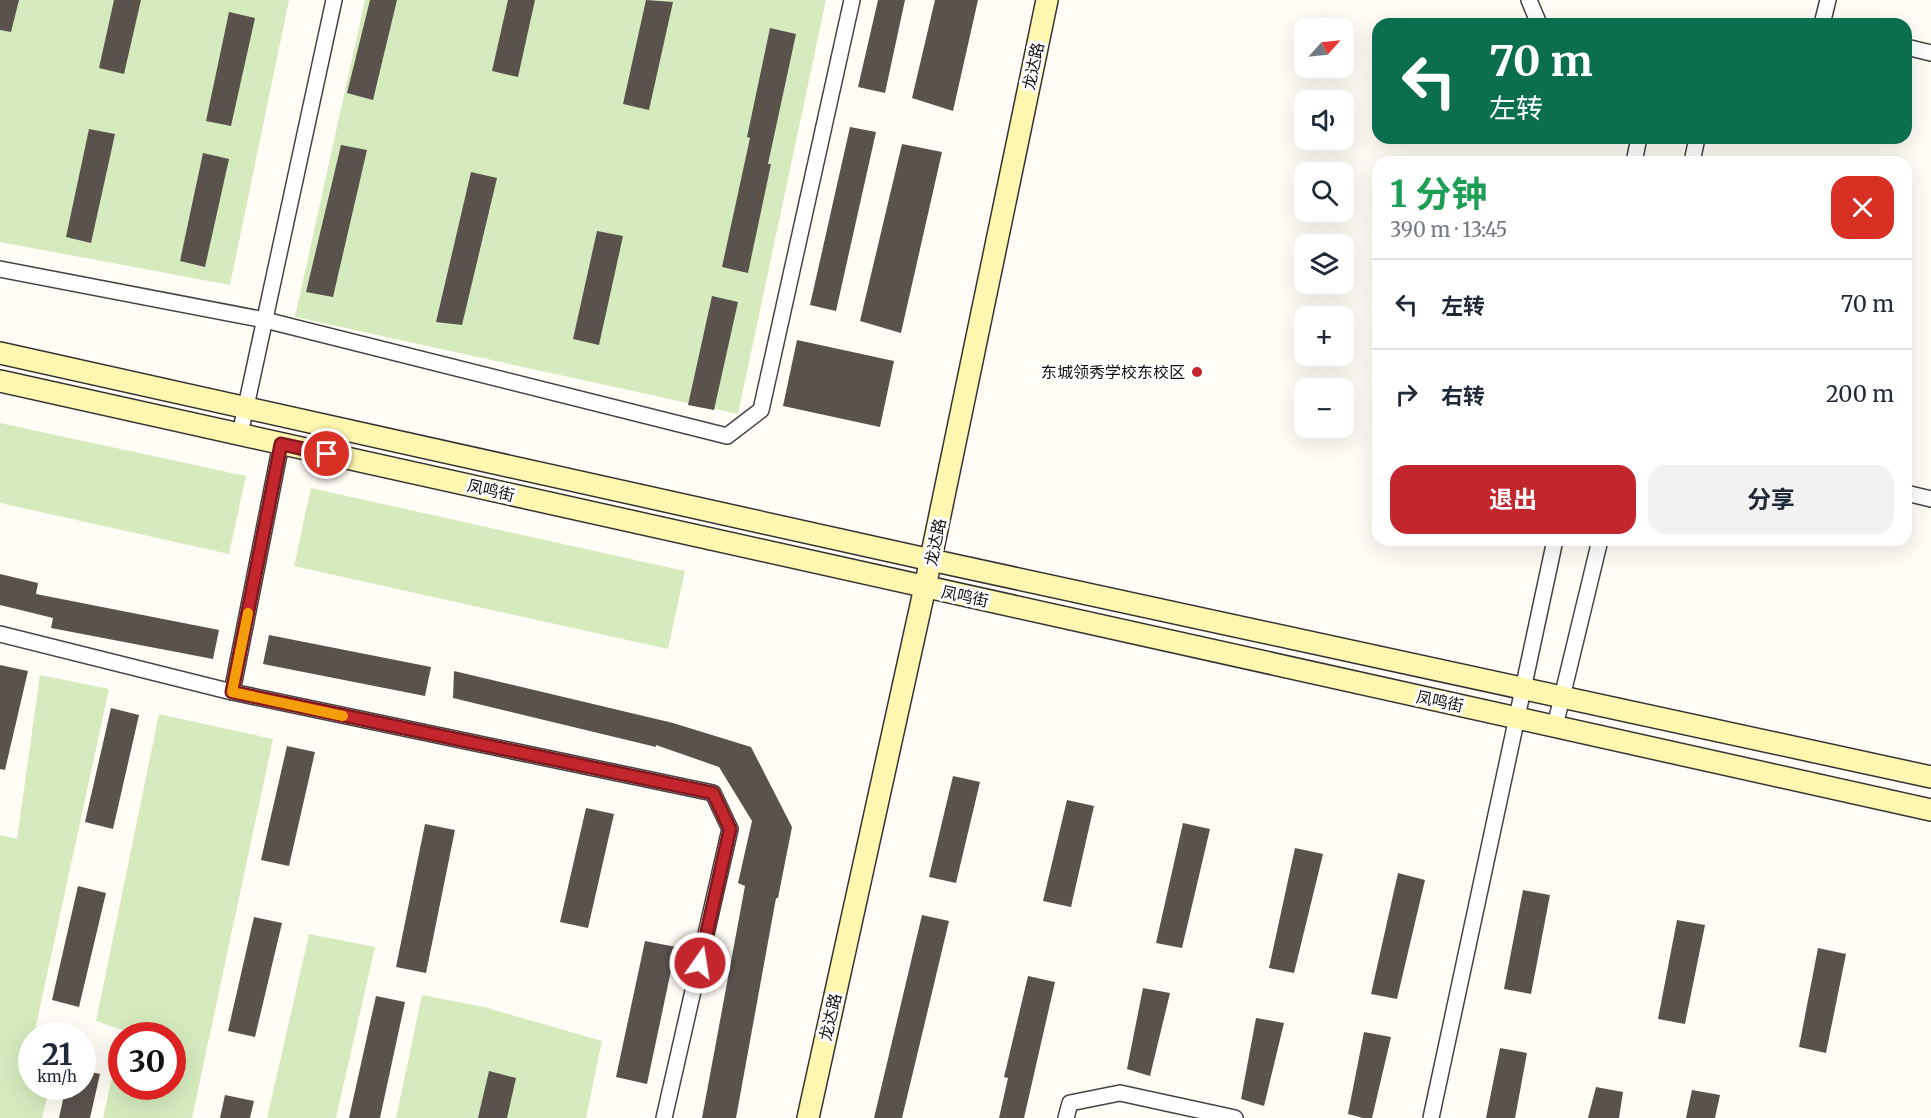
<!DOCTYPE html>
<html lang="zh">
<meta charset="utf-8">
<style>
:root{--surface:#fff;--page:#f2f2f3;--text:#1f2937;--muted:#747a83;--line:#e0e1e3;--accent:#c4262e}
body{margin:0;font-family:Merriweather,"Noto Sans SC",serif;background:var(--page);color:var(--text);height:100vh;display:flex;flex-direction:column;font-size:22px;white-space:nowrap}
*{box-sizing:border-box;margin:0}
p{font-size:20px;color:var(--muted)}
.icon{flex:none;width:33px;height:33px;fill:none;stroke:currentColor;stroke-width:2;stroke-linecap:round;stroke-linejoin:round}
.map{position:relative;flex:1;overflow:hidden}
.drawer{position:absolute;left:1372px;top:156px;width:540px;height:390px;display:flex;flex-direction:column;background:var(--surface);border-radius:18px;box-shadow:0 6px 24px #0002}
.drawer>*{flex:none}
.banner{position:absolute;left:1372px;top:18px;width:540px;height:126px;border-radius:18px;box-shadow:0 6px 24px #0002;background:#0b6e4f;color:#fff;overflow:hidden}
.needle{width:39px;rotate:63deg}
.fabs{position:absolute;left:1294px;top:18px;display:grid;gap:12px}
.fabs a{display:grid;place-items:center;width:60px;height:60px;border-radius:12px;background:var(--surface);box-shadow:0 6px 24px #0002;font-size:30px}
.speed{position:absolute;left:18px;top:1022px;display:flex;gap:12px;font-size:30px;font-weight:700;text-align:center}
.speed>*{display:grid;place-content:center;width:78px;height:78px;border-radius:50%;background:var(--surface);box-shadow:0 6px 24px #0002;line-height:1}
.speed small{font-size:15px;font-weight:400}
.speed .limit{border:9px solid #d22;background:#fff;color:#111}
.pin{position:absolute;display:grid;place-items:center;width:51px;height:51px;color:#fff;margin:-26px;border:3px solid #fff;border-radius:50%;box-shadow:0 2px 6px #0007}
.me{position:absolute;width:66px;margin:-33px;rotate:13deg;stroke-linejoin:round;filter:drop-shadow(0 0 4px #0008)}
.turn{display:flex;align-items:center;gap:21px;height:126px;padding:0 18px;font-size:27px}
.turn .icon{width:78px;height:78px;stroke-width:2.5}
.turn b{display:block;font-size:42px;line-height:51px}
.round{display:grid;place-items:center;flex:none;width:63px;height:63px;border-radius:18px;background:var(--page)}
.headline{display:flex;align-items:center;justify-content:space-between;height:102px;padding:0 18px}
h1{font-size:36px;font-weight:700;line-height:45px;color:#1e9e55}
.cta{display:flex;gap:12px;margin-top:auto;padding:12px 18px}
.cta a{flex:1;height:69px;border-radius:18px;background:var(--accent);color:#fff;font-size:24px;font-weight:700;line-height:69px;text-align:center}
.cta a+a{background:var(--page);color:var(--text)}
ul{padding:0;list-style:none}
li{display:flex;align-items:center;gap:18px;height:90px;padding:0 18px;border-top:2px solid var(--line)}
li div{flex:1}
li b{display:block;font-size:22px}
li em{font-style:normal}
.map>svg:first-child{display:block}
.green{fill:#d5ebbd}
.building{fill:#5a524d}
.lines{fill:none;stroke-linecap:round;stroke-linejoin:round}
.street-casing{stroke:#444;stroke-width:18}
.secondary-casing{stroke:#333;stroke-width:24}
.street{stroke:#fff;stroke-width:15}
.secondary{stroke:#fff6b0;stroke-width:21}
.route-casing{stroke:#7f191e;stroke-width:15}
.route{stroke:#c4262e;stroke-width:10}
.slow{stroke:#f59e0b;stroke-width:10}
.poi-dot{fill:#c4262e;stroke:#fff;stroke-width:2}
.labels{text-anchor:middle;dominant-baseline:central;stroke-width:6;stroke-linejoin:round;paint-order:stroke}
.street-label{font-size:16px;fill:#111;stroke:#fff}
.poi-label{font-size:16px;fill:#111;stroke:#fff;text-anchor:end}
</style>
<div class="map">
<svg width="1931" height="1118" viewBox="0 0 1931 1118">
<rect width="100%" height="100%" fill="#fffdf5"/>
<g class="green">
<polygon points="0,0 289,0 230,285 0,242"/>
<polygon points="365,0 826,0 738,414 295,317"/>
<polygon points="0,423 246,476 229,554 0,503"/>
<polygon points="311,488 685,571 668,649 294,566"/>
<polygon points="40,675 109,689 34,1035 32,1035 32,1086 50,1086 42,1118 0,1118 0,835 17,839"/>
<polygon points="159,714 273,739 192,1118 103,1118 121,1038 122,1086 172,1086 172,1035 122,1035 123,1030 96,1021"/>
<polygon points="309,934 375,947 336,1118 267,1118"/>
<polygon points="422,995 484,1007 602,1041 586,1118 396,1118"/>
</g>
<g class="building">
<polygon points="0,0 19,0 11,32 0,30"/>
<polygon points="114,0 141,0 124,74 99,68"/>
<polygon points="370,0 397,0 373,100 347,93"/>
<polygon points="508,0 535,0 518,77 492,71"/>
<polygon points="646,0 673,2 649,110 623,104"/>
<polygon points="878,0 905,0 885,93 858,87"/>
<polygon points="935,0 978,0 953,111 912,98"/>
<polygon points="229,12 255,18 231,126 206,121"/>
<polygon points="770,28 796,34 768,164 771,164 748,273 722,267 750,138 747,137"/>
<polygon points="850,127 876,132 836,311 810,305"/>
<polygon points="89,129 115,134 91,243 66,237"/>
<polygon points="902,144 942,152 901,333 860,321"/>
<polygon points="341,145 367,150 333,297 306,292"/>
<polygon points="203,153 229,159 205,267 180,261"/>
<polygon points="471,172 497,178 462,325 436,322"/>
<polygon points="597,231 623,236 599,345 573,339"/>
<polygon points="712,296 738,302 714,410 688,405"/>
<polygon points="797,340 894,361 880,427 783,406"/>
<polygon points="0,574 38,583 36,594 219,630 213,659 51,628 53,618 0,605"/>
<polygon points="269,635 431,667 425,696 263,664"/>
<polygon points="0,665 28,671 5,770 0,769"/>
<polygon points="454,671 673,723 751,747 792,827 778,898 776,898 736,1118 702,1118 745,886 738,883 752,821 719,767 656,745 656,747 453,698"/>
<polygon points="111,708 139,715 113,829 85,822"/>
<polygon points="287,746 315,752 289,866 261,860"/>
<polygon points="953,776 980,782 956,883 929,877"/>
<polygon points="1067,800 1094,806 1071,907 1043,901"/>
<polygon points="586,808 614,814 588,928 560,922"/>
<polygon points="1183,823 1210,829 1182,948 1156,943"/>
<polygon points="425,824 455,830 426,973 396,967"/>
<polygon points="1295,848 1323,854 1294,973 1269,968"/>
<polygon points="1398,873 1425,880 1397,999 1371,994"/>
<polygon points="78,886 106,893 79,1007 52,1000"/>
<polygon points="1523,890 1550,895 1531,994 1504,989"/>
<polygon points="922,915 949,921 925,1022 902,1118 874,1118"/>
<polygon points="254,917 282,923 255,1037 228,1031"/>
<polygon points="1677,920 1705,925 1685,1024 1658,1019"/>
<polygon points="645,941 676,947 647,1084 616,1077"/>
<polygon points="1818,948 1846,954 1826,1053 1799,1047"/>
<polygon points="1028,976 1055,982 1024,1118 999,1118 1008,1078 1004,1077"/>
<polygon points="1143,988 1170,993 1150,1076 1127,1069"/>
<polygon points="376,996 405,1002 380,1118 349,1118"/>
<polygon points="1256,1018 1284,1023 1264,1106 1241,1099"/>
<polygon points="1364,1032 1391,1037 1372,1118 1363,1118 1348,1114"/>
<polygon points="1500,1048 1527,1053 1515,1118 1486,1118"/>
<polygon points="82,1070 100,1074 90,1118 59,1118 66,1086 82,1086"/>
<polygon points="489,1071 516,1078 507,1118 478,1118"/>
<polygon points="1596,1087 1623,1092 1619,1118 1588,1118"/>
<polygon points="1692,1090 1720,1095 1715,1118 1686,1118"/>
<polygon points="225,1095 254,1101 250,1118 220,1118"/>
</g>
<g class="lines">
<g class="street-casing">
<g id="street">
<polyline points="1529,0 1539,24"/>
<polyline points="1822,24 1828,0"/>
<polyline points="1906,47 1931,53"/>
<polyline points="1634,162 1639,138"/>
<polyline points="1692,162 1697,138"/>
<polyline points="0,269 265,320 727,436 761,410 852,0"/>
<polyline points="240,434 334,0"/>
<polyline points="281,444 232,692 713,793 730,829 664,1118"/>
<polyline points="1906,493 1931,499"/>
<polyline points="0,634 232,692"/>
<polyline points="1555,726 1600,540"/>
<polyline points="1066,1118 1070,1103 1120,1093 1235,1118"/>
<polyline points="1431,1118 1555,540"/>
</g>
</g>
<g class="secondary-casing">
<g id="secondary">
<polyline points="0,353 931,560 1931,777"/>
<polyline points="0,381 1931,810"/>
<polyline points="808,1118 925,587 1047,0"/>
</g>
</g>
<use href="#street" class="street"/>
<use href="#secondary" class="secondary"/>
</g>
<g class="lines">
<g class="route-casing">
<polyline id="route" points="327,454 281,444 232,692 713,793 730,829 700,963"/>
</g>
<use href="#route" class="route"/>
<polyline class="slow" points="248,613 232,692 343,716"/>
</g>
<circle class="poi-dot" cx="1197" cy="372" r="6"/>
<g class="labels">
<g class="street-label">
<text transform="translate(1033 66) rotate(-78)">龙达路</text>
<text transform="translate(491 490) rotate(13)">凤鸣街</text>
<text transform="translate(935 542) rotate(-78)">龙达路</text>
<text transform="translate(965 596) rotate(12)">凤鸣街</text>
<text transform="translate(1440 701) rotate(12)">凤鸣街</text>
<text transform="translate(830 1017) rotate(-77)">龙达路</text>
</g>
<g class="poi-label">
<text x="1185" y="372">东城领秀学校东校区</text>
</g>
</g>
</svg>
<div class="fabs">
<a><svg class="needle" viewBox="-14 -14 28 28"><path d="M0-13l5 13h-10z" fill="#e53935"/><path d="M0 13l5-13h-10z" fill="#747a83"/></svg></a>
<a><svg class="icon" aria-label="sound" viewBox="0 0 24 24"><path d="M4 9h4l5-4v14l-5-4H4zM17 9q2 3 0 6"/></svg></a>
<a><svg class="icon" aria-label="search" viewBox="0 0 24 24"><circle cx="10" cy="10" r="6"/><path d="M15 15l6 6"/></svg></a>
<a><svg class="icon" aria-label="layers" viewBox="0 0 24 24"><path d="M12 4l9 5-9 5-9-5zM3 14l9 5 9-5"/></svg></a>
<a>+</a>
<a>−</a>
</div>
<div class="speed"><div>21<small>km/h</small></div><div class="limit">30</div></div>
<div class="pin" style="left:327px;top:454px;background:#d93025"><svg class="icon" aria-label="arrive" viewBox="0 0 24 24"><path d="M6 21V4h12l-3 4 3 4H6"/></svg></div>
<svg class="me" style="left:700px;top:963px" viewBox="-20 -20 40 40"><circle r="17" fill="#c4262e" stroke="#fff" stroke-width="3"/><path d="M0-11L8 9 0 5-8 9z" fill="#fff"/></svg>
<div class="banner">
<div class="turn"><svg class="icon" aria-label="left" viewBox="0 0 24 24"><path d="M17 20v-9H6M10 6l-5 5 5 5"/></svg><div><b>70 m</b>左转</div></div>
</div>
<section class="drawer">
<div class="headline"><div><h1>1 分钟</h1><p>390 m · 13:45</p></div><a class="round" style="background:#d93025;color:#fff"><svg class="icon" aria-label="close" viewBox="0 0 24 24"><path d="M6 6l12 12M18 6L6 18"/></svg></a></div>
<ul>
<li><svg class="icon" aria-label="left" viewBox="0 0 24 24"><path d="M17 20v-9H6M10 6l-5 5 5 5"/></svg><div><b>左转</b></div><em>70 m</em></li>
<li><svg class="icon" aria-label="right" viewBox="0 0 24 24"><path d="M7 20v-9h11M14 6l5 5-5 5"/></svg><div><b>右转</b></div><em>200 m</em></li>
</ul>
<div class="cta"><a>退出</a><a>分享</a></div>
</section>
</div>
